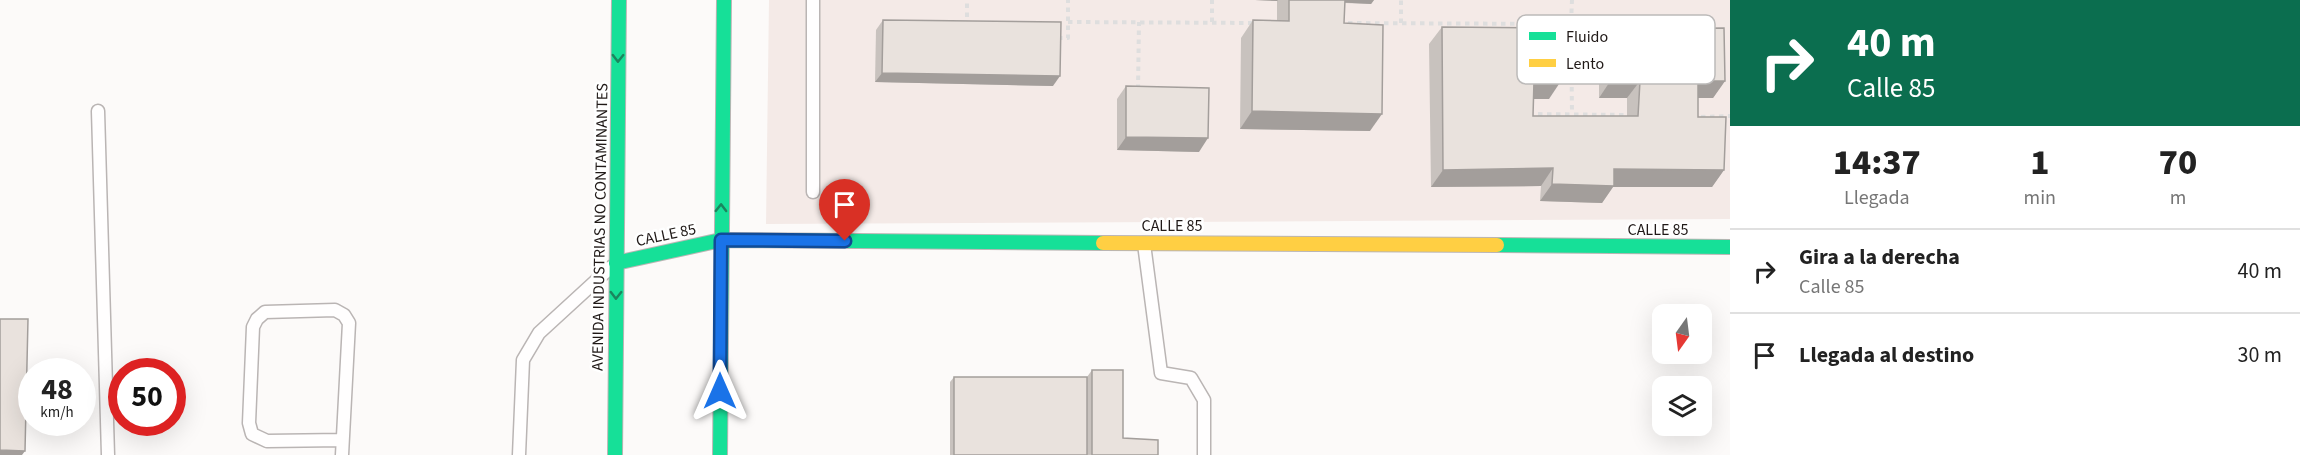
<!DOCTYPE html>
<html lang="es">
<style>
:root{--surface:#fff;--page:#f2f2f2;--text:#222;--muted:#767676;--line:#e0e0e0}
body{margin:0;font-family:"Source Sans 3",sans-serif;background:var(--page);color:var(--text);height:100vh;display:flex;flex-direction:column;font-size:22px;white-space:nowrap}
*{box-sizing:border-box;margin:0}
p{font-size:20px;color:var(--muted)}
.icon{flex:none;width:33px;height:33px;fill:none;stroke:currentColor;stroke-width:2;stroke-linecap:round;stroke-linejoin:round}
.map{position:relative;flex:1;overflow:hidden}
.details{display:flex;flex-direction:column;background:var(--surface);width:570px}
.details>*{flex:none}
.hud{background:#0b6e4f;color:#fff;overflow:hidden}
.needle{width:39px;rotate:194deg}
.fabs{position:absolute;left:1652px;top:304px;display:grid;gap:12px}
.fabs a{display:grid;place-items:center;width:60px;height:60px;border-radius:12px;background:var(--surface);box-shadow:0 6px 24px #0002;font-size:30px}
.speed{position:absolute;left:18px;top:358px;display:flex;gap:12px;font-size:30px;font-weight:700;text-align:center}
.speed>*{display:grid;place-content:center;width:78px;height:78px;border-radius:50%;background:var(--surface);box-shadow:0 6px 24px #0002;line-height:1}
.speed small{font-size:15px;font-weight:400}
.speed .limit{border:9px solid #d22;background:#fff;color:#111}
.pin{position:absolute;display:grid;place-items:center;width:51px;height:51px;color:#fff;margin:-62px -26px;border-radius:50% 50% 50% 0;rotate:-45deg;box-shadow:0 0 6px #0007}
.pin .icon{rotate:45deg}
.me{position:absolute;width:66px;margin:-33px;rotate:0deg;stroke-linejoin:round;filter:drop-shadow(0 0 4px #0008)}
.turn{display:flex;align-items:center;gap:21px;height:126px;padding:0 18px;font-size:27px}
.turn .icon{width:78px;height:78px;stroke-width:2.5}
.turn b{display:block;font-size:42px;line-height:51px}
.eta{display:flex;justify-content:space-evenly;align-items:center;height:102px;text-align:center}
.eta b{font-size:36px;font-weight:800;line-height:42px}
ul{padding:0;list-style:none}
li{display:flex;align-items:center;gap:18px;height:84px;padding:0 18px;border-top:2px solid var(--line)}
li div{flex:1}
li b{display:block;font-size:22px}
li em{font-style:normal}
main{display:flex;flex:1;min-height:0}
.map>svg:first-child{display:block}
.built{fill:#f4eae7}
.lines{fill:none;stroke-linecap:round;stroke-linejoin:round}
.lane-casing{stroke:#bab5b4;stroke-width:15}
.fast-casing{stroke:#bab5b4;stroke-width:16}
.slow-casing{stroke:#bab5b4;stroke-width:16}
.path{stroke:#dedede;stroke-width:4;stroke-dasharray:4.5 4.5;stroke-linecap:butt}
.lane{stroke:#fffefe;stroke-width:12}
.fast{stroke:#16e098;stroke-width:14}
.slow{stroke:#ffcf43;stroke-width:14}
.wall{fill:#c8c2be}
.shaded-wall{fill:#a39e9b}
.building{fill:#e9e2dd;stroke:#a39e9b;stroke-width:1.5}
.oneway{stroke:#1a865e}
.route-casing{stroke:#114b97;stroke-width:15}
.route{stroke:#1a73e8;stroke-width:10}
.labels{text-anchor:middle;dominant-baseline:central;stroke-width:5;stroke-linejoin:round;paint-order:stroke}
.street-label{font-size:16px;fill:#201917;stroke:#fff}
.key{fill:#fff;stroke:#bcbab9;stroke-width:1.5}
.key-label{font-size:16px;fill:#201917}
</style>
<main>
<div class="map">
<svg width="1730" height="455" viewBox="0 0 1730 455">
<rect width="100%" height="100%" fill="#fcfaf9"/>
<polygon class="built" points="769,0 1730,0 1730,219 766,224"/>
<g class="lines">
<g class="lane-casing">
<g id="lane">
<polyline points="813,0 813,192"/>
<polyline points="98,111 108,455"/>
<polyline points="1144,244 1161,373 1191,378 1204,400 1204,455"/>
<polyline points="342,455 349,323 344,315 335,310 265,312 257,319 253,327 249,423 252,434 267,441 342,440"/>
<polyline points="519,455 523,360 539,333 611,267"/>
</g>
</g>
<g class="fast-casing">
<g id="fast">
<polyline points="1497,245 1730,247"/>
<polyline points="616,263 721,240 1103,243"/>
<polyline points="615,455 619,0"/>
<polyline points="720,455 724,0"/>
</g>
</g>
<g class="slow-casing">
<polyline id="slow" points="1103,243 1497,245"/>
</g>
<g class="path">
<polyline points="1068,22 1256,23"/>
<polyline points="1212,22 1212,0"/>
<polyline points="1339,23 1571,24 1572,0"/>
<polyline points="1401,23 1401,0"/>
<polyline points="1571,24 1572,113"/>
<polyline points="967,26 967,0"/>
<polyline points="1058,38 1068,38 1068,0"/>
<polyline points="1138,89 1139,22"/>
<polyline points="1529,114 1627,115"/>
<polyline points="1701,117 1730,116"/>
</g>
<use href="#lane" class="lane"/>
<use href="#fast" class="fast"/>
<use href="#slow" class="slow"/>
</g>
<g class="wall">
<polygon points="1255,0 1374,0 1371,4 1345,3 1344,23 1370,131 1240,129 1241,38 1253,20 1277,21 1277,1"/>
<polygon points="883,20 1053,86 875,82 876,30"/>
<polygon points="1442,27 1549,99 1533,99 1533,116 1627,116 1627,98 1599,98 1599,46 1611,29 1725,81 1713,98 1698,98 1698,117 1724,170 1712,187 1613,187 1602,203 1540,201 1541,186 1431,187 1429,44"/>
<polygon points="1126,86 1199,152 1117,150 1117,99"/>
<polygon points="1092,370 1123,438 1158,455 950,455 950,382 954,377 1087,377"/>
</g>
<g class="shaded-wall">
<polygon points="1255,0 1278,0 1277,1"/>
<polygon points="1335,0 1374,0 1371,4 1333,2"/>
<polygon points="882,73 1060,76 1053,86 875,82"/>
<polygon points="1611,80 1640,81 1627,98 1599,98"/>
<polygon points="1534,81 1561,81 1549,99 1522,99"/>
<polygon points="1698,81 1725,81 1713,98 1686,98"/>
<polygon points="1252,111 1382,114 1370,131 1240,129"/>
<polygon points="1126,137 1208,138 1199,152 1117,150"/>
<polygon points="1553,168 1541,186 1431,187 1443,170"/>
<polygon points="1614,169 1724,170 1712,187 1613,187 1602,203 1540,201 1552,184"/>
<polygon points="0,450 25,451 22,455 0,455"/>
</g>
<g class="building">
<polygon points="1289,0 1345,0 1344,23 1383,25 1382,114 1252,111 1253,20 1289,21"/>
<polygon points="883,20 1061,22 1060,76 882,73"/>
<polygon points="1442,27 1560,28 1561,81 1534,81 1533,116 1638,116 1640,81 1611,80 1611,29 1724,28 1725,81 1698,81 1698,117 1726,117 1724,170 1614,169 1614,186 1552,184 1553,168 1443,170"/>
<polygon points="1126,86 1209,88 1208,138 1126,137"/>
<polygon points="0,319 28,319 25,451 0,450"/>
<polygon points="1092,370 1123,370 1123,438 1158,440 1158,455 1092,455"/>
<rect x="954" y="377" width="133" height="78"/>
</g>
<defs><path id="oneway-chevron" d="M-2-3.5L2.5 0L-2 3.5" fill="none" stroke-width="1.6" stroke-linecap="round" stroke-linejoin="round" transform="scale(1.5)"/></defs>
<g class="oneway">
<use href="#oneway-chevron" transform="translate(618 58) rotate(91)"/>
<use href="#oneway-chevron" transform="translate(721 208) rotate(-89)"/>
<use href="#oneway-chevron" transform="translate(616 295) rotate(91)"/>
</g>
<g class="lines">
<g class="route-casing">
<polyline id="route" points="720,391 721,240 845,241"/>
</g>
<use href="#route" class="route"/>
</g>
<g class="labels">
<g class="street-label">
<text x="1172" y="226">CALLE 85</text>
<text transform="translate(600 227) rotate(-89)">AVENIDA INDUSTRIAS NO CONTAMINANTES</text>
<text x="1658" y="230">CALLE 85</text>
<text transform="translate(666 235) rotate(-12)">CALLE 85</text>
</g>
</g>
<rect x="1517" y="15" width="198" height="69" rx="9" class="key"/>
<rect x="1529" y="32" width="27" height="8" fill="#16e098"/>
<rect x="1529" y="59" width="27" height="8" fill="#ffcf43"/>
<g class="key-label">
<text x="1566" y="42">Fluido</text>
<text x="1566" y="69">Lento</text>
</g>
</svg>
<div class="fabs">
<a><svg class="needle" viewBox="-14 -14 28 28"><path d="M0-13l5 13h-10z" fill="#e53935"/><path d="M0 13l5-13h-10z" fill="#767676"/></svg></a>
<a><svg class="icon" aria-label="layers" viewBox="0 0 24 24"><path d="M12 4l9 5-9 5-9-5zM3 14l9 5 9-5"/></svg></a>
</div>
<div class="speed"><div>48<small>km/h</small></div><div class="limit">50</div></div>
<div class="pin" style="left:845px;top:241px;background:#d93025"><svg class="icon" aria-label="arrive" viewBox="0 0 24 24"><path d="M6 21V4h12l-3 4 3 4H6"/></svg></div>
<svg class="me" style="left:720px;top:391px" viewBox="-20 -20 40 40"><path d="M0-17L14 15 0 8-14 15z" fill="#1a73e8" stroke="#fff" stroke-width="4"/></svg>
</div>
<section class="details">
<div class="hud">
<div class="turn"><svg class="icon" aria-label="right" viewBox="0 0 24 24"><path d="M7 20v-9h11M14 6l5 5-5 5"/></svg><div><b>40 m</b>Calle 85</div></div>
</div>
<div class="eta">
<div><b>14:37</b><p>Llegada</p></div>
<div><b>1</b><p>min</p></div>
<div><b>70</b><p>m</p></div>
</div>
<ul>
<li><svg class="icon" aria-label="right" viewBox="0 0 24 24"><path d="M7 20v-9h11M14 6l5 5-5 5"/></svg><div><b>Gira a la derecha</b><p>Calle 85</p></div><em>40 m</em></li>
<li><svg class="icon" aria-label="arrive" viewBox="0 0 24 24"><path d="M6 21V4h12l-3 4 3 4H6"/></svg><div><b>Llegada al destino</b></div><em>30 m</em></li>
</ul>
</section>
</main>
